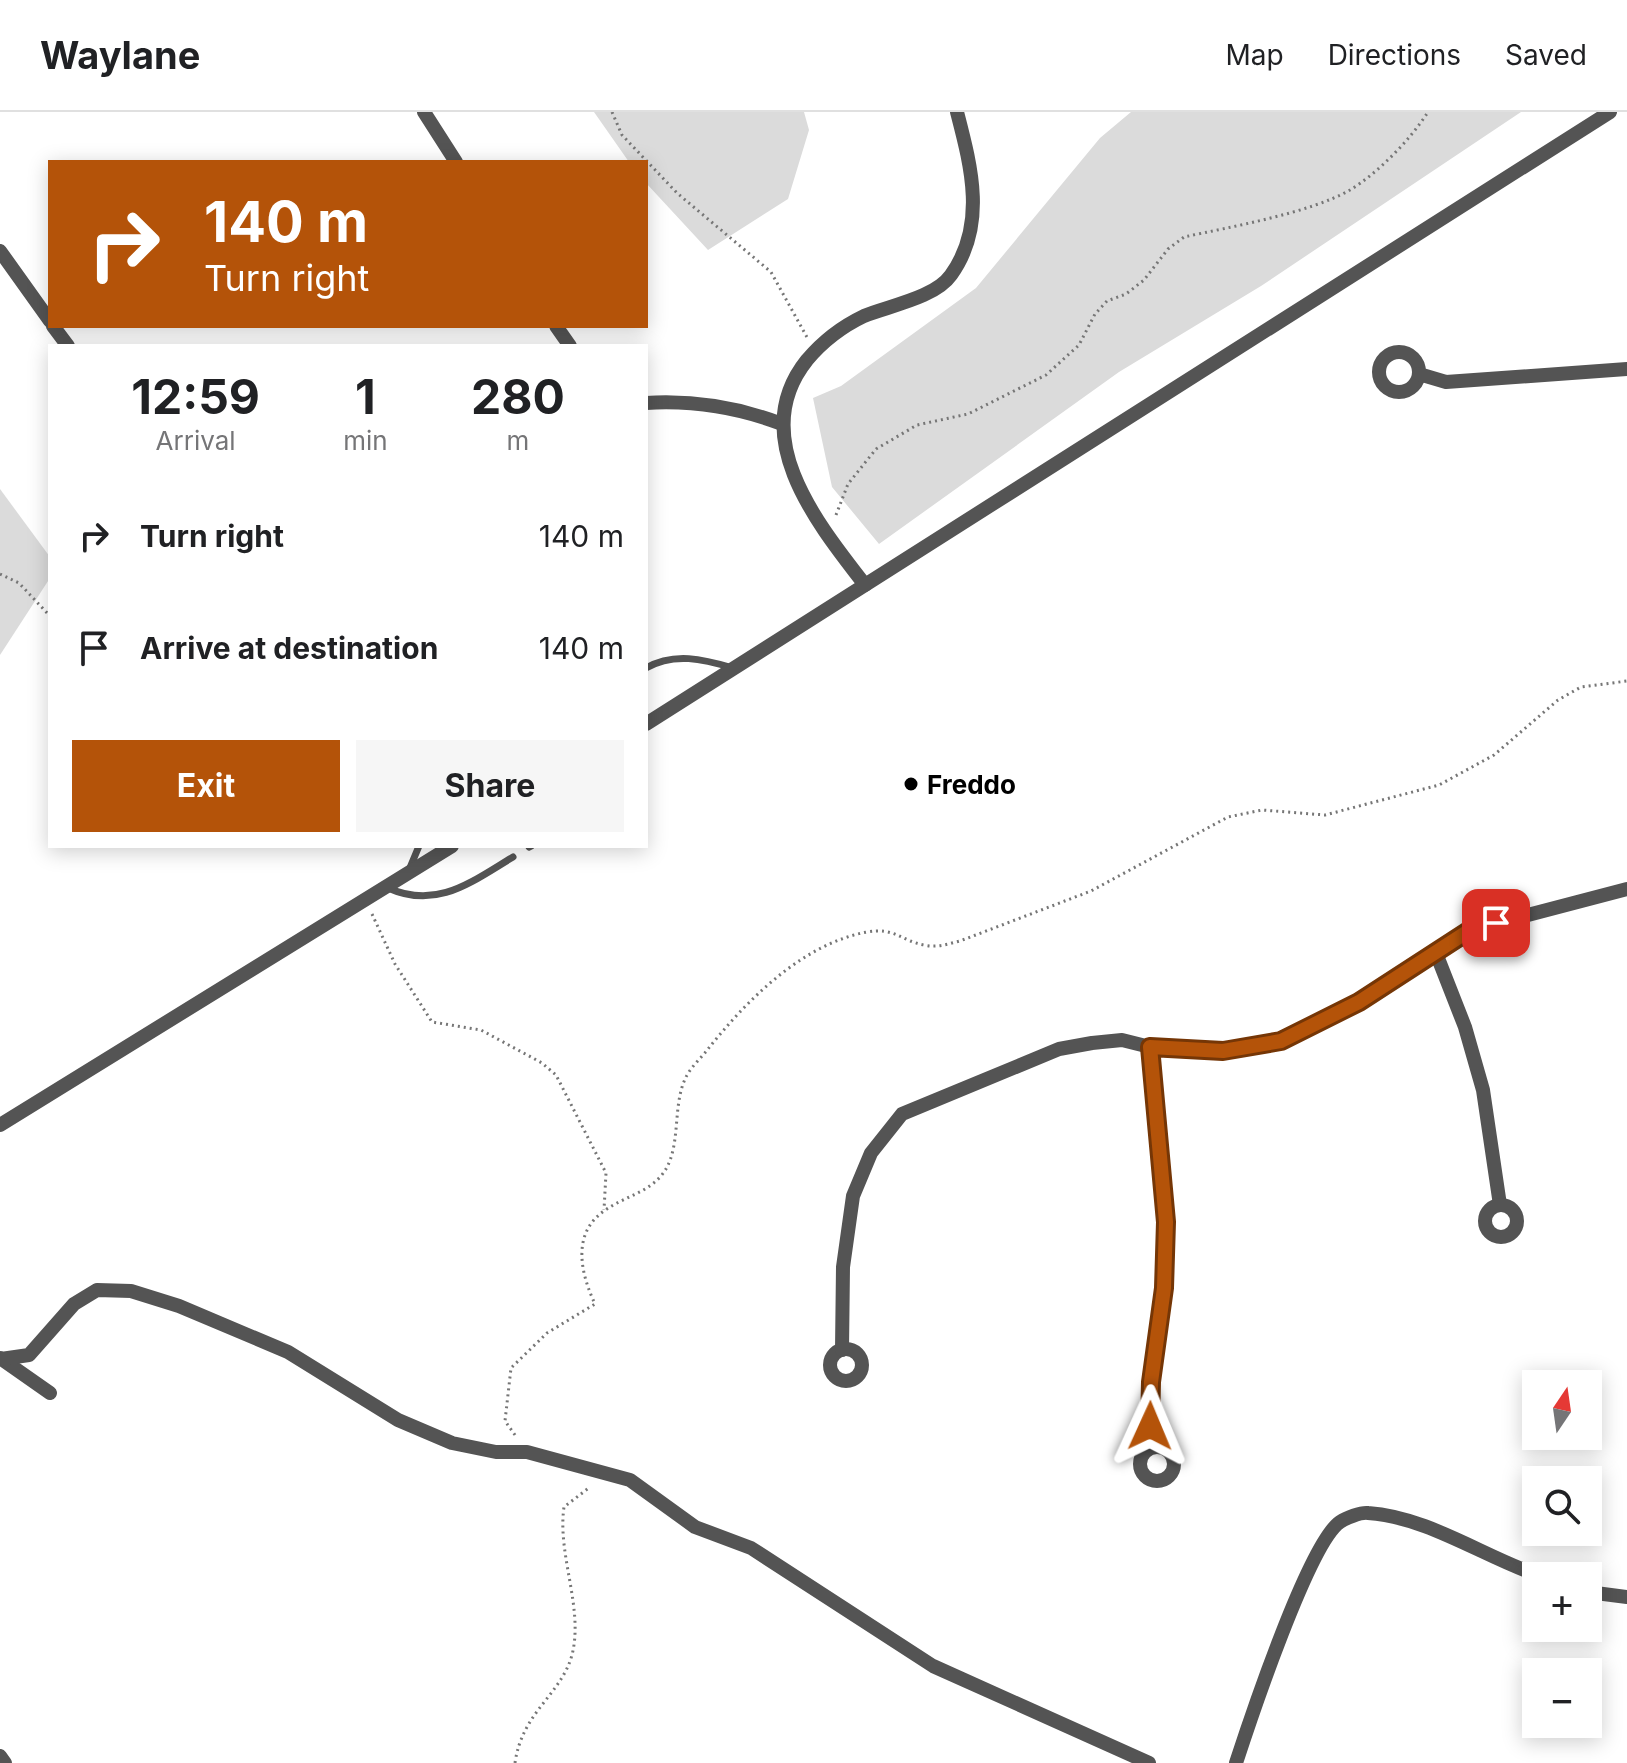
<!DOCTYPE html>
<meta charset="utf-8">
<style>
:root{--surface:#fff;--page:#f6f6f6;--text:#202124;--muted:#757577;--line:#e0e0e0;--accent:#b45309}
body{margin:0;font-family:Inter,sans-serif;background:var(--page);color:var(--text);height:100vh;display:flex;flex-direction:column;font-size:30px;white-space:nowrap}
*{box-sizing:border-box;margin:0}
p{font-size:26px;color:var(--muted)}
.icon{flex:none;width:44px;height:44px;fill:none;stroke:currentColor;stroke-width:2;stroke-linecap:round;stroke-linejoin:round}
.map{position:relative;flex:1;overflow:hidden}
.panel{position:absolute;left:48px;top:232px;width:600px;height:504px;display:flex;flex-direction:column;background:var(--surface);border-radius:0px;box-shadow:0 4px 20px #0003}
.panel>*{flex:none}
.banner{position:absolute;left:48px;top:48px;width:600px;height:168px;border-radius:0px;box-shadow:0 4px 20px #0003;background:#b45309;color:#fff;overflow:hidden}
.needle{width:52px;rotate:13deg}
.tools{position:absolute;left:1522px;top:1258px;display:grid;gap:16px}
.tools a{display:grid;place-items:center;width:80px;height:80px;border-radius:0px;background:var(--surface);box-shadow:0 4px 20px #0003;font-size:40px}
.pin{position:absolute;display:grid;place-items:center;width:68px;height:68px;color:#fff;margin:-34px;border-radius:16px;box-shadow:0 4px 12px #0006}
.me{position:absolute;width:88px;margin:-44px;rotate:1deg;stroke-linejoin:round;filter:drop-shadow(0 0 6px #0008)}
.turn{display:flex;align-items:center;gap:28px;height:168px;padding:0 24px;font-size:36px}
.turn .icon{width:104px;height:104px;stroke-width:2.5}
.turn b{display:block;font-size:56px;line-height:68px}
.eta{display:flex;justify-content:space-evenly;align-items:center;height:136px;text-align:center}
.eta b{font-size:48px;font-weight:700;line-height:56px}
.button{display:flex;gap:16px;margin-top:auto;padding:16px 24px}
.button a{flex:1;height:92px;border-radius:0px;background:var(--accent);color:#fff;font-size:32px;font-weight:700;line-height:92px;text-align:center}
.button a+a{background:var(--page);color:var(--text)}
ul{padding:0;list-style:none}
li{display:flex;align-items:center;gap:24px;height:112px;padding:0 24px}
li div{flex:1}
li b{display:block;font-size:30px}
li em{font-style:normal}
header{display:flex;align-items:center;gap:48px;box-sizing:border-box;height:112px;padding:0 40px;background:var(--surface);border-bottom:2px solid var(--line)}
header strong{font-size:38px}
nav{display:flex;gap:44px;margin-inline-start:auto;font-size:28px}
.map>svg:first-child{display:block}
.green{fill:#dbdbdb}
.lines{fill:none;stroke-linecap:round;stroke-linejoin:round}
.path{stroke:#767676;stroke-width:3;stroke-dasharray:2 4;stroke-linecap:butt}
.lane{stroke:#545454;stroke-width:7}
.street{stroke:#545454;stroke-width:14}
.route-casing{stroke:#753606;stroke-width:20}
.route{stroke:#b45309;stroke-width:14}
.poi-dot{fill:#000;stroke:#fff;stroke-width:3}
.labels{text-anchor:middle;dominant-baseline:central;stroke-width:8;stroke-linejoin:round;paint-order:stroke}
.poi-label{font-size:26px;font-weight:bold;fill:#000;stroke:#fff;text-anchor:start}
</style>
<header>
<strong>Waylane</strong>
<nav><a>Map</a><a>Directions</a><a>Saved</a></nav>
</header>
<div class="map">
<svg width="1627" height="1651" viewBox="0 0 1627 1651">
<rect width="100%" height="100%" fill="#fff"/>
<g class="green">
<polygon points="594,0 804,0 809,18 788,87 708,138 646,71 646,50 629,50"/>
<polygon points="1131,0 1521,0 1261,174 1119,260 879,432 832,375 813,286 841,274 976,176 1100,26"/>
<polygon points="0,377 50,445 50,466 0,543"/>
</g>
<g class="lines">
<g class="path">
<polyline points="612,0 622,23 677,81 771,160 808,227"/>
<path d="M836,403L848,372L876,337L917,313L968,302L1046,263L1079,233L1095,202L1107,189L1126,182L1144,168L1168,137L1184,125C1230,115 1310,101 1350,78C1378,61 1410,28 1428,0"/>
<polyline points="0,462 19,471 50,504"/>
<polyline points="372,802 395,852 432,910 481,918 542,951 556,963 606,1061 604,1098"/>
<path d="M515,1323L505,1309L511,1256L547,1221L595,1192C581,1162 571,1122 604,1099C623,1085 645,1082 661,1064C683,1038 671,995 686,965C691,955 701,946 708,937C747,888 802,832 867,820C894,815 902,829 924,833C937,836 948,832 960,829L1091,779L1228,705L1262,698L1325,703L1439,673L1494,643L1558,588L1581,575L1627,569"/>
<path d="M515,1651C522,1600 561,1583 572,1543C584,1496 557,1443 564,1395L590,1375"/>
</g>
<g class="lane">
<path d="M646,556C674,540 703,547 733,556"/>
<polyline points="529,735 531,734"/>
<polyline points="409,758 419,734"/>
<path d="M388,776C437,798 471,770 513,745"/>
</g>
<g class="street">
<polyline points="424,0 456,50"/>
<polyline points="0,139 50,209"/>
<polyline points="53,214 68,234"/>
<polyline points="556,214 570,234"/>
<circle cx="1399" cy="260" r="20"/>
<polyline points="1419,262 1446,270 1627,257"/>
<path d="M646,291C694,288 737,295 782,312"/>
<path d="M865,473C817,411 746,324 807,248C823,229 841,215 864,204C888,194 935,186 951,163C987,113 971,54 957,0"/>
<polyline points="646,612 1610,0"/>
<polyline points="1436,841 1465,915 1483,978 1500,1093"/>
<polyline points="0,1013 452,734"/>
<circle cx="1501" cy="1109" r="16"/>
<circle cx="846" cy="1253" r="16"/>
<polyline points="842,1238 843,1155 853,1084 871,1041 902,1002 1059,937 1092,931 1122,928 1150,935 1198,939 1264,934 1359,890 1470,818 1627,777"/>
<polyline points="0,1246 50,1281"/>
<polyline points="1,1247 29,1243 74,1192 97,1178 131,1179 179,1194 288,1240 398,1308 452,1331 496,1340 527,1340 630,1368 695,1415 751,1436 933,1554 1149,1651"/>
<circle cx="1157" cy="1352" r="17"/>
<polyline points="1150,1336 1151,1270 1164,1176 1166,1110 1150,935"/>
<polyline points="1588,1480 1627,1485"/>
<polyline points="0,1644 5,1651"/>
<path d="M1236,1651C1250,1608 1309,1431 1340,1410C1346,1406 1361,1400 1368,1401C1428,1405 1484,1445 1540,1464"/>
</g>
</g>
<g class="lines">
<g class="route-casing">
<polyline id="route" points="1150,1314 1151,1270 1164,1176 1166,1110 1150,935 1223,939 1281,929 1359,890 1470,818 1496,811"/>
</g>
<use href="#route" class="route"/>
</g>
<circle class="poi-dot" cx="911" cy="672" r="8"/>
<g class="labels">
<g class="poi-label">
<text x="927" y="672">Freddo</text>
</g>
</g>
</svg>
<div class="tools">
<a><svg class="needle" viewBox="-14 -14 28 28"><path d="M0-13l5 13h-10z" fill="#e53935"/><path d="M0 13l5-13h-10z" fill="#757577"/></svg></a>
<a><svg class="icon" aria-label="search" viewBox="0 0 24 24"><circle cx="10" cy="10" r="6"/><path d="M15 15l6 6"/></svg></a>
<a>+</a>
<a>−</a>
</div>
<div class="pin" style="left:1496px;top:811px;background:#d93025"><svg class="icon" aria-label="arrive" viewBox="0 0 24 24"><path d="M6 21V4h12l-3 4 3 4H6"/></svg></div>
<svg class="me" style="left:1150px;top:1314px" viewBox="-20 -20 40 40"><path d="M0-17L14 15 0 8-14 15z" fill="#b45309" stroke="#fff" stroke-width="4"/></svg>
<div class="banner">
<div class="turn"><svg class="icon" aria-label="right" viewBox="0 0 24 24"><path d="M7 20v-9h11M14 6l5 5-5 5"/></svg><div><b>140 m</b>Turn right</div></div>
</div>
<section class="panel">
<div class="eta">
<div><b>12:59</b><p>Arrival</p></div>
<div><b>1</b><p>min</p></div>
<div><b>280</b><p>m</p></div>
</div>
<ul>
<li><svg class="icon" aria-label="right" viewBox="0 0 24 24"><path d="M7 20v-9h11M14 6l5 5-5 5"/></svg><div><b>Turn right</b></div><em>140 m</em></li>
<li><svg class="icon" aria-label="arrive" viewBox="0 0 24 24"><path d="M6 21V4h12l-3 4 3 4H6"/></svg><div><b>Arrive at destination</b></div><em>140 m</em></li>
</ul>
<div class="button"><a>Exit</a><a>Share</a></div>
</section>
</div>
